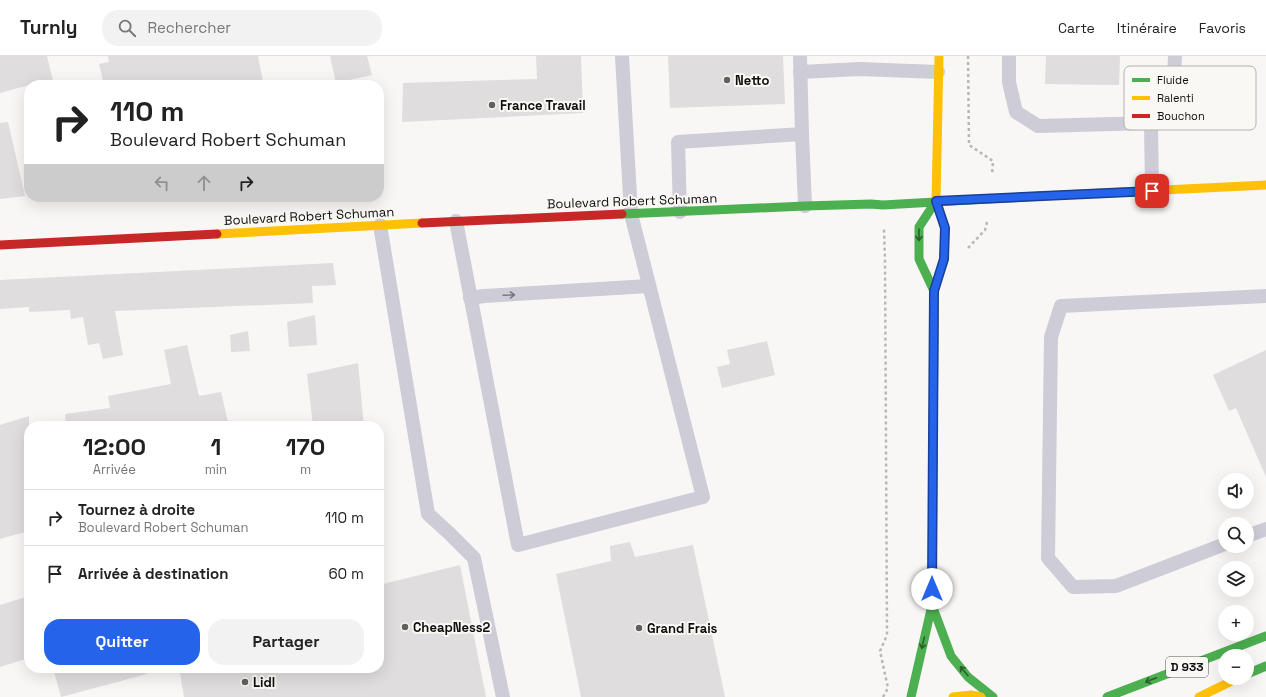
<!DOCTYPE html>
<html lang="fr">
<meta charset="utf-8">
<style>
:root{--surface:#fff;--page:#f2f2f2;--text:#222;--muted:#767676;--line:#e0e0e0;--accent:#2563eb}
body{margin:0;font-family:"Space Grotesk",sans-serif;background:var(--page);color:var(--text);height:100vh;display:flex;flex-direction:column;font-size:15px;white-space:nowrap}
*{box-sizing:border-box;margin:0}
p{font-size:13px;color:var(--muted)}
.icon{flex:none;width:22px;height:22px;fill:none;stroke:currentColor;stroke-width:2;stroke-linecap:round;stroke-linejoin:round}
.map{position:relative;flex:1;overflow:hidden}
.panel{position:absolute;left:24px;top:365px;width:360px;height:252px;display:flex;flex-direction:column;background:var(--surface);border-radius:16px;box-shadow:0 4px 16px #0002}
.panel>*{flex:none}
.guide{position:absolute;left:24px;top:24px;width:360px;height:122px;border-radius:16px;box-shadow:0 4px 16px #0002;background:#fff;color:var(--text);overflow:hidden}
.controls{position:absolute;left:1218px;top:417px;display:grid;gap:8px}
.controls a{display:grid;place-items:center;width:36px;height:36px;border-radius:50%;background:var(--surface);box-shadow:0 4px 16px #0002;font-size:20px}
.pin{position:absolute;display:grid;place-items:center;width:34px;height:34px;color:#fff;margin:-17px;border-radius:8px;box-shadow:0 2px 6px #0006}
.me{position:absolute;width:44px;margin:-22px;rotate:0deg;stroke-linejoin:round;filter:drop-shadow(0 0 3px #0008)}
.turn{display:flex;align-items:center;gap:14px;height:84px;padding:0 20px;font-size:18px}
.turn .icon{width:52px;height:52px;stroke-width:2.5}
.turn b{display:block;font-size:28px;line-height:34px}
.lanes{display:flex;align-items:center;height:38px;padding:0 20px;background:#0003;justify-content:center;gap:20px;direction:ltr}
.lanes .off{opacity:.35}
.eta{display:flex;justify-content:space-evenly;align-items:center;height:68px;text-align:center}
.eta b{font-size:24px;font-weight:600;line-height:28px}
.action{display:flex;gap:8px;margin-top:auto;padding:8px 20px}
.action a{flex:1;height:46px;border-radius:16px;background:var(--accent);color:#fff;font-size:16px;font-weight:600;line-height:46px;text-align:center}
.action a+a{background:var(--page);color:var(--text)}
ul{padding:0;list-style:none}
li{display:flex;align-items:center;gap:12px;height:56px;padding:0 20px;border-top:1px solid var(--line)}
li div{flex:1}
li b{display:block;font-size:15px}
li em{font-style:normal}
header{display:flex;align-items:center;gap:24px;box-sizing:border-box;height:56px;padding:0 20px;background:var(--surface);border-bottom:1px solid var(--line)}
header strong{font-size:19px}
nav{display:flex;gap:22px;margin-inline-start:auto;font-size:14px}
.search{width:280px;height:36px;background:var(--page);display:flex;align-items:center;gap:10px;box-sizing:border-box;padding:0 14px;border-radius:16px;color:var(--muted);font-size:15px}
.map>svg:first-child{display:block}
.building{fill:#dfdddd}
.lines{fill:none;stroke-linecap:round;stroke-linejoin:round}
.path{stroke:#b7b6bb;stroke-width:2.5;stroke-dasharray:3 3;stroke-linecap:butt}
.lane{stroke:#ceccd6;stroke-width:14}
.fast{stroke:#4caf50;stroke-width:9}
.slow{stroke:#ffc107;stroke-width:9}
.jam{stroke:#c62828;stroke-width:9}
.oneway{stroke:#2d5e2e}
.oneway2{stroke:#78767c}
.route-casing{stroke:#184099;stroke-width:10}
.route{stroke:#2563eb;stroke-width:7}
.poi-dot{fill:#60605e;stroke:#faf8f4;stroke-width:1.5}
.labels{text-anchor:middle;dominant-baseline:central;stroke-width:4;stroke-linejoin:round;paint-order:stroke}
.shield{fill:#faf8f4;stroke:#555452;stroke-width:1}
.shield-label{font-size:12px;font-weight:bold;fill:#0e0e0d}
.poi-label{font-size:13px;font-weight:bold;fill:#0e0e0d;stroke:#faf8f4;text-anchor:start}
.street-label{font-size:13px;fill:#0e0e0d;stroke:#faf8f4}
.key{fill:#faf8f4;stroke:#b3b2af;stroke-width:1}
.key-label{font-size:11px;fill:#0e0e0d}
</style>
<header>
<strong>Turnly</strong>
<div class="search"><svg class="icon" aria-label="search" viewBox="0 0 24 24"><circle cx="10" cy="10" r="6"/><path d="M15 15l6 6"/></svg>Rechercher</div>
<nav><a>Carte</a><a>Itinéraire</a><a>Favoris</a></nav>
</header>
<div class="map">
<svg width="1266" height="641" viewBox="0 0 1266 641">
<rect width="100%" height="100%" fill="#f9f7f5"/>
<g class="building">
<polygon points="0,0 47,0 54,29 29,29 0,37"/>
<polygon points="108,0 258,0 263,26 244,29 104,29 99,8 109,6"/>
<polygon points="330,0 367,0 372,19 336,27"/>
<polygon points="536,0 581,0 583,57 402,66 403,27 537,23"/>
<polygon points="668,0 783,0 785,48 670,52"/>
<polygon points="1046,0 1120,0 1119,29 1045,28"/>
<polygon points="8,66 25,140 0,143 0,67"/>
<polygon points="333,207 336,229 312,230 313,247 115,255 123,299 103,303 99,287 88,289 83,261 71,263 70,254 29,256 29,251 0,253 0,224"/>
<polygon points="315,259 317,289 289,291 287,266"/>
<polygon points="248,275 250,295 231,296 230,279"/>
<polygon points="767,285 775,319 722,332 717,311 730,308 727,294"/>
<polygon points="187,289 199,340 221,336 229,370 66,370 65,358 110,352 108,340 171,328 164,294"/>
<polygon points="1266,294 1266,421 1236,352 1229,355 1213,319"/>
<polygon points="358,307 364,370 313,370 307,318"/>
<polygon points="29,360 29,475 0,483 0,369"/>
<polygon points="630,486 635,501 693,489 725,641 581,641 556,518 611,505 610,490"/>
<polygon points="460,509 486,641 184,641 179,612 379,612 379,529"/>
<polygon points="29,540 29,602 0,611 0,549"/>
<polygon points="53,612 147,612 147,618 61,641"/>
</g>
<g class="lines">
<g class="path">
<polyline points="968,0 969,89 993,105 992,119"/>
<polyline points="968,192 985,174 987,166"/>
<polyline points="883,641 888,632 880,595 887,579 885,203 884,173"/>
</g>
<g class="lane">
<polyline points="1009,0 1009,26 1016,56 1038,70 1151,67 1173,43 1175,0"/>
<polyline points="800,16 859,13 938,16"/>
<polyline points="1151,67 1152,135"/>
<polyline points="802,78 805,150"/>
<polyline points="680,156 678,86 802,78 800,0"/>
<polyline points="456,165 518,489 703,441 631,158 622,0"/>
<polyline points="380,169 428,458 449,477 474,502 503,641"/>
<polyline points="470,242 484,240 649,230"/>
<polyline points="1247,480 1266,473"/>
<polyline points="1225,488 1116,530 1073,531 1048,502 1051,281 1061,250 1266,240"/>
</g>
<g class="fast">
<polyline points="622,158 805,150 871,148 883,149 1041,140"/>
<polyline points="934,235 919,203 919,171 936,145"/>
<polyline points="932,549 951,600 968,621 993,641"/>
<polyline points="1247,618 1266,610"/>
<polyline points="911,641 932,549 934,262"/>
<polyline points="1107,641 1266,580"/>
</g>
<g class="slow">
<polyline points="1041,140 1266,129"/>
<polyline points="217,178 422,167"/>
<polyline points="934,262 934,235 944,203 945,172 936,145 939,0"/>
<polyline points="953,641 971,639 981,641"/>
<polyline points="1199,641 1238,622"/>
</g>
<g class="jam">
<polyline points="422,167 622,158"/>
<polyline points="0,189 217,178"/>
</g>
</g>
<defs><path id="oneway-shaft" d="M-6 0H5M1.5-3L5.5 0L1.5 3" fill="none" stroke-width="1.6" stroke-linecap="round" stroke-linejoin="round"/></defs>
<g class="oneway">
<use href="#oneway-shaft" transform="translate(919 179) rotate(90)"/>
<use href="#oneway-shaft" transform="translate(923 587) rotate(103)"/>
<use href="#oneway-shaft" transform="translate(964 615) rotate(-130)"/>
<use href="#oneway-shaft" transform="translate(1151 624) rotate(159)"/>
</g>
<use class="oneway2" href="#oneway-shaft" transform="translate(509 239) rotate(-2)"/>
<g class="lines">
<g class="route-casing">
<polyline id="route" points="932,533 934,235 944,203 945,172 936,145 1152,135"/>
</g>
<use href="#route" class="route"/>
</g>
<g class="poi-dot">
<circle cx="727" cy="24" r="4"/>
<circle cx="492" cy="49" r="4"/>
<circle cx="405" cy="571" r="4"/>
<circle cx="639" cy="572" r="4"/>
<circle cx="245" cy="626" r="4"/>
</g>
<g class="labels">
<rect class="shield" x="1166" y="601" width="42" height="20" rx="3"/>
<g class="shield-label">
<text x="1187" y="611">D 933</text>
</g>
<g class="poi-label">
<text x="735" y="24">Netto</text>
<text x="500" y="49">France Travail</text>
<text x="413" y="571">CheapNess2</text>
<text x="647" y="572">Grand Frais</text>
<text x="253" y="626">Lidl</text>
</g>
<g class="street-label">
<text transform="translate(632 145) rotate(-2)">Boulevard Robert Schuman</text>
<text transform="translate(309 160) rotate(-3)">Boulevard Robert Schuman</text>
</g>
</g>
<rect x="1124" y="10" width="132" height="64" rx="6" class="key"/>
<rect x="1132" y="22" width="18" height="4" fill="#4caf50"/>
<rect x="1132" y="40" width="18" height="4" fill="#ffc107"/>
<rect x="1132" y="58" width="18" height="4" fill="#c62828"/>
<g class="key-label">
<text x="1157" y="28">Fluide</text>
<text x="1157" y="46">Ralenti</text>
<text x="1157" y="64">Bouchon</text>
</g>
</svg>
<div class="controls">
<a><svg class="icon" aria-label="sound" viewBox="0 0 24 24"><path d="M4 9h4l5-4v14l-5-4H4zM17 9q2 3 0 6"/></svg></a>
<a><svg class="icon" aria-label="search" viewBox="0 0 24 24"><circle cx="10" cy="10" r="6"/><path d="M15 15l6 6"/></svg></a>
<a><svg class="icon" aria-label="layers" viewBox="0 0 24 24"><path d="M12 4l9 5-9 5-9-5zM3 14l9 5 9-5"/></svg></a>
<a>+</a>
<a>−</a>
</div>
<div class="pin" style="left:1152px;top:135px;background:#d93025"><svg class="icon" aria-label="arrive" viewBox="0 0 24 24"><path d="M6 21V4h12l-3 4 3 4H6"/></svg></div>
<svg class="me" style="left:932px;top:533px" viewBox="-20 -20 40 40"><circle r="19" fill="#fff"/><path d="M0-13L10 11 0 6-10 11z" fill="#2563eb"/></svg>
<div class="guide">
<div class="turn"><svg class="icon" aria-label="right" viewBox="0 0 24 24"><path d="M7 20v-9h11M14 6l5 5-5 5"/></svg><div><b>110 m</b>Boulevard Robert Schuman</div></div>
<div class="lanes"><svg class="icon off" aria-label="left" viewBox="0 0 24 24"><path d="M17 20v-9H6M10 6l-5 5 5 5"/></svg><svg class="icon off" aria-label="ahead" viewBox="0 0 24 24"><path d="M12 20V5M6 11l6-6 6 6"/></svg><svg class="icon" aria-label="right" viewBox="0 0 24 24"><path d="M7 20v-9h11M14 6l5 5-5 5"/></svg></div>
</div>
<section class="panel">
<div class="eta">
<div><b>12:00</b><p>Arrivée</p></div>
<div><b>1</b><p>min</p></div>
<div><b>170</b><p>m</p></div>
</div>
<ul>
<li><svg class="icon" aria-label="right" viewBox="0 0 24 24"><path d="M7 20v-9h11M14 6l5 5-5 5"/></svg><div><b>Tournez à droite</b><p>Boulevard Robert Schuman</p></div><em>110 m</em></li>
<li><svg class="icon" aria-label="arrive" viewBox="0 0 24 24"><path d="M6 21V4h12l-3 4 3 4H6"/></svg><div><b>Arrivée à destination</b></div><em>60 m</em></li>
</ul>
<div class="action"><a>Quitter</a><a>Partager</a></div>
</section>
</div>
